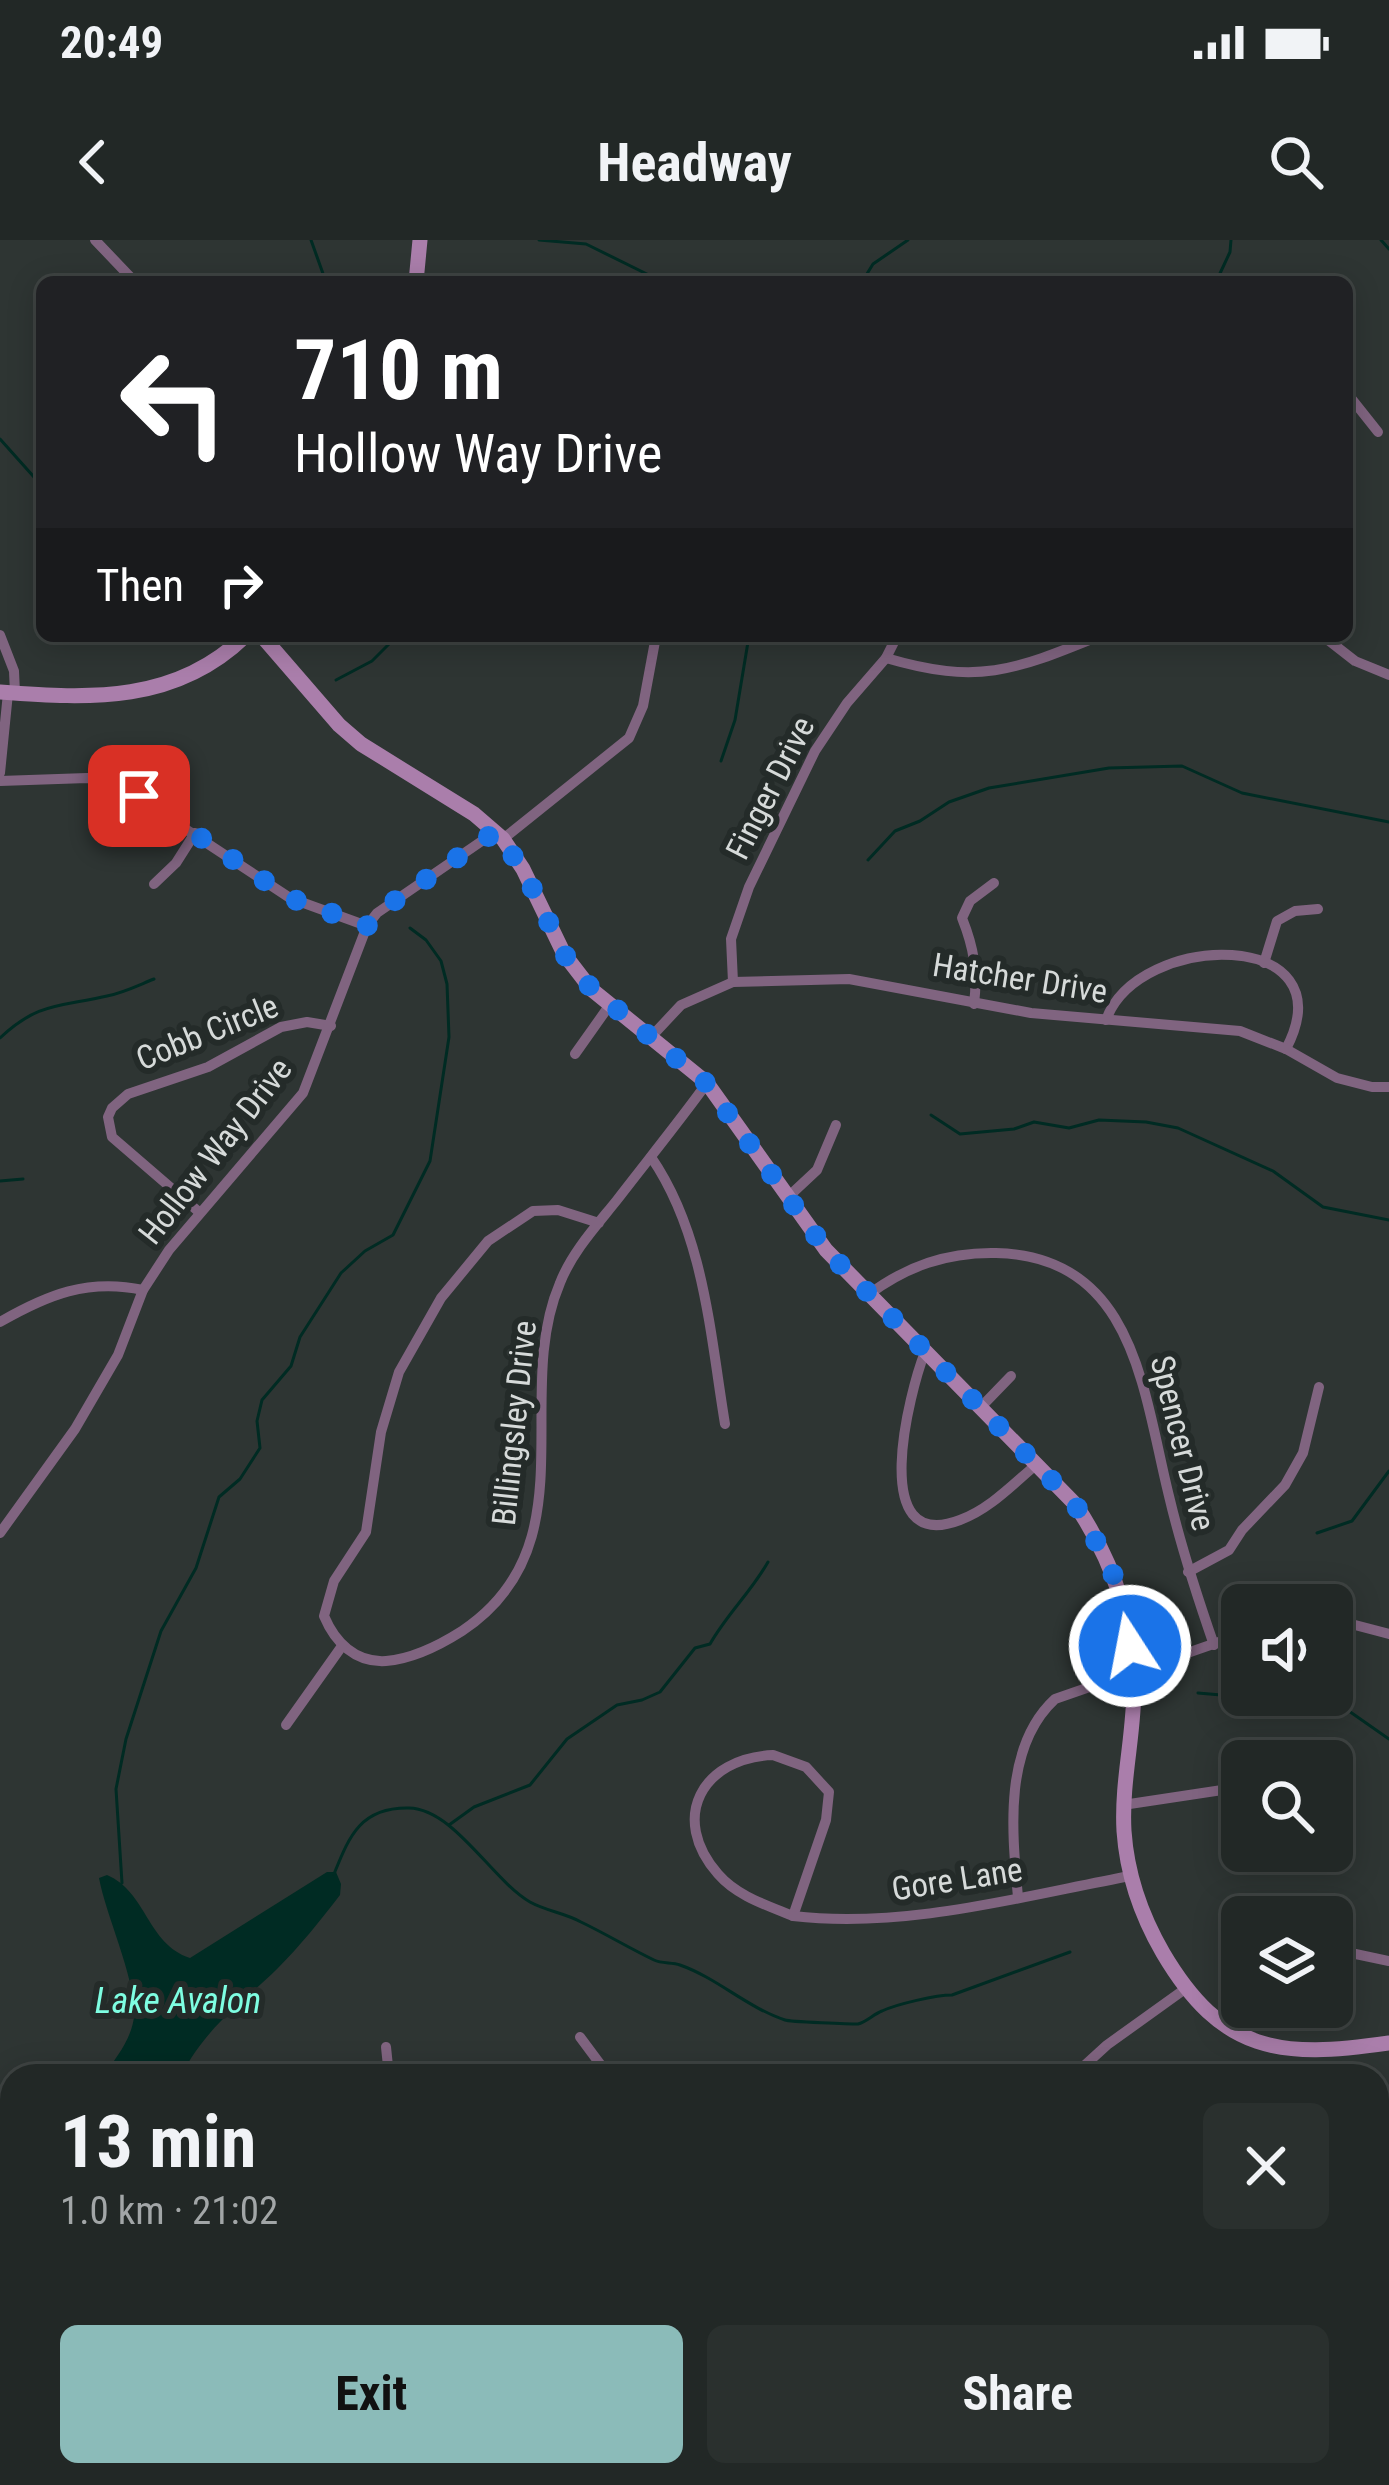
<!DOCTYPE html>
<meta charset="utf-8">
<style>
:root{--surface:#222826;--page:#2a302e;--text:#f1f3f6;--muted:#a2a6a7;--line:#3f4443;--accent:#8bbbb9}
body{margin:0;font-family:"Roboto Condensed",sans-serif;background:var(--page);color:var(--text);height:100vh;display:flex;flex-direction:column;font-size:45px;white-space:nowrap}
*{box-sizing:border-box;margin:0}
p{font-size:39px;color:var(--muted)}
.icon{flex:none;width:66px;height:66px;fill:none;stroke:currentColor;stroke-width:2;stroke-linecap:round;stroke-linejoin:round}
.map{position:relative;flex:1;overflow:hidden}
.side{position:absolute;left:0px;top:1824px;width:1389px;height:423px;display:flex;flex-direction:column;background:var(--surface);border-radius:36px 36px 0 0;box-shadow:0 6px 30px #0003,0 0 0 3px var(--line)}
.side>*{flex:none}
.top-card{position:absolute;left:36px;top:36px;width:1317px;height:366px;border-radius:18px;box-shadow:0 6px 30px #0003,0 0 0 3px var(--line);background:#202124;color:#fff;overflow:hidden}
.buttons{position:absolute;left:1221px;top:1344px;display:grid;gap:24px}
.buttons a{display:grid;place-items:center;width:132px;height:132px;border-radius:18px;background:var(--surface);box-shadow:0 6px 30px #0003,0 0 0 3px var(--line);font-size:60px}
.pin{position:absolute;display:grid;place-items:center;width:102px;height:102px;color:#fff;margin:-51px;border-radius:24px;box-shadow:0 6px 18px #0006}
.me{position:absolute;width:132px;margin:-66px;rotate:349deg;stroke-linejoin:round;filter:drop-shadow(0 0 9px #0008)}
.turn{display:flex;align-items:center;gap:42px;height:252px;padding:0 60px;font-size:54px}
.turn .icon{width:156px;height:156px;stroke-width:2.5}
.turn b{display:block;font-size:84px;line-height:102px}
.then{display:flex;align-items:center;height:114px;padding:0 60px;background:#0003;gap:24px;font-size:45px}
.round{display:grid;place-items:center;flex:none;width:126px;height:126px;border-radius:18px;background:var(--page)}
.summary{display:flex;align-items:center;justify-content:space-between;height:204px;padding:0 60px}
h1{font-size:72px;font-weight:700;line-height:90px}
.action{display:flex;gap:24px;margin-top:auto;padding:24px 60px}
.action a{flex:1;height:138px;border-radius:18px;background:var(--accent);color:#111;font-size:48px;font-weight:700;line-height:138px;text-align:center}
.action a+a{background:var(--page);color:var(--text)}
.status{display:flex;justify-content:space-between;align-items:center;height:84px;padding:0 60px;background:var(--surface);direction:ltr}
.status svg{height:33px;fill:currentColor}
header{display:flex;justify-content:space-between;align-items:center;height:156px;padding:0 60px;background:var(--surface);font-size:54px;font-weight:700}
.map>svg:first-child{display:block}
.water{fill:#002b23}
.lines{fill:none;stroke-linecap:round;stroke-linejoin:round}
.stream{stroke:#002b23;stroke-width:3}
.street{stroke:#806480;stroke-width:10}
.secondary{stroke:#aa7eab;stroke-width:15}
.route{stroke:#1a73e8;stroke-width:21;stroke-dasharray:0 37.8}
.labels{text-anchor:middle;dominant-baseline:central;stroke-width:12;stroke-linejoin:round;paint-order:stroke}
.street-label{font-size:33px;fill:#d6dad9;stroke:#242b29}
.water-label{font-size:36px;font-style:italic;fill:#7efee2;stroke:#242b29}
</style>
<div class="status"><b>20:49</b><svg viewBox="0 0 49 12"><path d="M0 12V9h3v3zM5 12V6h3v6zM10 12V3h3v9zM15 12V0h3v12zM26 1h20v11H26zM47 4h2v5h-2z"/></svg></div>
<header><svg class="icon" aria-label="back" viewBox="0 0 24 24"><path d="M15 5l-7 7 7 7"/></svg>Headway<svg class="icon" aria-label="search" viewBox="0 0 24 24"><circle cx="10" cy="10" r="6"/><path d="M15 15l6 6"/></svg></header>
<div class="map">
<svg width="1389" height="2245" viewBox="0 0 1389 2245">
<rect width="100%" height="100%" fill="#2e3533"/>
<g class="water">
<path d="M327,1632H336L341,1644L340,1655C320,1681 300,1706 277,1729C239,1766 206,1787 181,1836H103C116,1818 131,1800 134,1777C137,1742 106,1676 99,1638L107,1635C147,1652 147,1704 190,1718Z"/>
<polygon points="12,1929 12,2235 163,2235 183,2243 202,2235 269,2235 261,2245 0,2245 0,1935"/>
</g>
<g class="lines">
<g class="stream">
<polyline points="311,0 326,42"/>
<polyline points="539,0 586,4 663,42"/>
<polyline points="1381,0 1389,9"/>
<polyline points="862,42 873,24 908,0"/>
<polyline points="1216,42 1230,12 1231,0"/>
<polyline points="0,199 42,246"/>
<polyline points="336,440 372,421 397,396"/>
<polyline points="721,521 735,480 749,396"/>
<polyline points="868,620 895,591 920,581 949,562 989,548 1109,528 1182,526 1242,553 1389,582"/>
<path d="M0,798C38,762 60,767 107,756C123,753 139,745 154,739"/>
<polyline points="931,875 960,894 1014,889 1034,882 1069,888 1099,880 1146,882 1178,888 1273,931 1323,967 1389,980"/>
<polyline points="0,941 23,939"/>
<polyline points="1317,1293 1352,1281 1389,1231"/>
<polyline points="1198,1453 1244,1457 1326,1455 1389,1499"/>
<path d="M449,1585L474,1567L530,1545L567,1499L617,1465L642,1460L660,1452L695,1408L710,1404C727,1374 751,1352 768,1322"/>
<path d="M334,1634C349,1597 360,1567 409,1568C454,1569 492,1640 530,1662C546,1671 565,1673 581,1682C606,1694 629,1708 654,1720C662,1724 672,1722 680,1725C717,1738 748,1768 785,1780C790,1782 853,1784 858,1784C866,1782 874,1774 882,1771C897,1764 936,1755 952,1755L1070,1712"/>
<polyline points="122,1643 116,1549 126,1499 161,1391 196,1328 219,1257 240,1239 260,1208 257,1181 262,1160 291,1126 300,1097 341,1033 365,1011 393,995 430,921 449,797 447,744 441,721 426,700 410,688"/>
<polyline points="1377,1945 1389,1959"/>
<polyline points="1377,2063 1389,2060"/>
<polyline points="894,2245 902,2235"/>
</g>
<g class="street">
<polyline points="95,0 135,42"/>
<polyline points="1347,153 1378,192"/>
<polyline points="0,395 14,431 15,453"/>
<polyline points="1323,396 1355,421 1389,435"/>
<path d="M886,418C978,445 1013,431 1099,396"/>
<polyline points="0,533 8,453"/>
<polyline points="0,541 87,538 114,542 290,658 367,686"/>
<polyline points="503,599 629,498 643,466 656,396"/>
<polyline points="154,644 176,623 195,593"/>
<polyline points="1264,723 1277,681 1295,671 1318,669"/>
<polyline points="733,742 731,699 749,647 815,511 847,463 886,418 897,396"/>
<path d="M974,764C978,732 974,708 962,678L970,661L994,643"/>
<path d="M1106,780C1138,690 1350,687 1286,809"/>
<polyline points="651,797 681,765 733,742 849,739 1031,773 1240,791 1286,809 1337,838 1372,847 1389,847"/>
<polyline points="575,814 609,766"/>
<path d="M651,917C704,994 710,1093 725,1184"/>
<polyline points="787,958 817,930 836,885"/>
<polyline points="199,972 112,897 108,877 112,868 128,854 208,827 281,787 307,782 331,786"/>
<path d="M599,983L558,970L533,971L488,1001L441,1058L399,1132L381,1192L366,1292L334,1341L324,1376C335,1402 355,1423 386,1421C412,1419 440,1405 462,1391C591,1305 511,1157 560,1043C572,1012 597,985 617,960C647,921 678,883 707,843"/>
<path d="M868,1055C907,1026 947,1012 996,1013C1135,1016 1143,1152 1169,1256C1181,1307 1197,1356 1214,1405"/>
<path d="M0,1082C47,1055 88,1038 143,1050"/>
<path d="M925,1112C910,1150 866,1316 960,1280C990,1269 1013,1244 1037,1224"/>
<polyline points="981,1167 1011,1136"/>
<polyline points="0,1293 75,1189 118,1115 143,1050 169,1010 303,853 367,686 377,673 495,592"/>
<polyline points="1188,1332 1229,1310 1242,1290 1285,1245 1303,1213 1319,1147"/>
<polyline points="1332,1379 1389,1394"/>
<polyline points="286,1485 342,1406"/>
<path d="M773,1515L806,1527L829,1552L826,1580L793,1676C766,1665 737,1656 718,1634C669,1578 702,1518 773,1515Z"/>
<polyline points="1123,1565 1242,1547"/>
<path d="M1018,1657C1012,1592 1003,1507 1055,1459L1242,1394"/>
<path d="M793,1676C905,1689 1019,1657 1130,1636"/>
<polyline points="1332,1709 1389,1721"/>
<polyline points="580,1797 609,1836"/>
<polyline points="386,1807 389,1836"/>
<polyline points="1073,1836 1107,1805 1185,1749"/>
<polyline points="1388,1867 1389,1867"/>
<polyline points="1377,2186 1389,2189"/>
<polyline points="1205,2235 1217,2245"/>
<polyline points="487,2245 492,2235"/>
<polyline points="1018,2245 1027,2235"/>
<polyline points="1269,2245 1277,2235"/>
</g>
<g class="secondary">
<polyline points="416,42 420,0"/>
<path d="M262,396L339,485L361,504L474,574L503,599L523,629L564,714L591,749L707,843L826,1010L1075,1264C1110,1316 1131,1372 1134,1436C1136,1488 1121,1539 1124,1591C1127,1635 1141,1675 1163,1713C1222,1813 1280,1819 1389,1803"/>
<path d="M0,452C91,459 176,463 245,396"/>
</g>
</g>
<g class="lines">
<polyline class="route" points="139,556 290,658 367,686 377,673 495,592 523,629 564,714 591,748 706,843 826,1010 1075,1264 1112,1330 1130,1406"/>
</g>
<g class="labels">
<g class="street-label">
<text transform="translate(770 548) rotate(-63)">Finger Drive</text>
<text transform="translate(1020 738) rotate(9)">Hatcher Drive</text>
<text transform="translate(207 792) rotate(-22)">Cobb Circle</text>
<text transform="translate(215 911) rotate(-52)">Hollow Way Drive</text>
<text transform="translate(514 1183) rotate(-84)">Billingsley Drive</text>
<text transform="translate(1183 1203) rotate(76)">Spencer Drive</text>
<text transform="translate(957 1639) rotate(-9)">Gore Lane</text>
</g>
<g class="water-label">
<text x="178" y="1761">Lake Avalon</text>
</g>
</g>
</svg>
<div class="buttons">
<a><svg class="icon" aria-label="sound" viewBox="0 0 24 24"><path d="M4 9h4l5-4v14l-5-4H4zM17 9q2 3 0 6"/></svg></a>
<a><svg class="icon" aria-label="search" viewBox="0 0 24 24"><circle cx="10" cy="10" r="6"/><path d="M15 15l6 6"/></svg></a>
<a><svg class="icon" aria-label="layers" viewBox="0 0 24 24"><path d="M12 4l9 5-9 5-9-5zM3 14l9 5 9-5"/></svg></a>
</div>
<div class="pin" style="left:139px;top:556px;background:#d93025"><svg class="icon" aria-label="arrive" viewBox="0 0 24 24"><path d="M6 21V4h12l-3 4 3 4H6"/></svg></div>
<svg class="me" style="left:1130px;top:1406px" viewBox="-20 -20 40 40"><circle r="17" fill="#1a73e8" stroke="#fff" stroke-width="3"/><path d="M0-11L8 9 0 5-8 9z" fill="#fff"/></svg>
<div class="top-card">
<div class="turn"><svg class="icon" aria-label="left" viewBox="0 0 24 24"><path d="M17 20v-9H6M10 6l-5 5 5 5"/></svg><div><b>710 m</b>Hollow Way Drive</div></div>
<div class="then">Then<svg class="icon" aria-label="right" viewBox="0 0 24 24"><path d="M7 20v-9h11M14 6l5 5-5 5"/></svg></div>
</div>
<section class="side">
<div class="summary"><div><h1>13 min</h1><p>1.0 km · 21:02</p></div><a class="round"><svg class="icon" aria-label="close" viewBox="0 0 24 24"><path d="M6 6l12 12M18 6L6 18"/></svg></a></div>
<div class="action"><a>Exit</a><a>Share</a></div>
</section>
</div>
